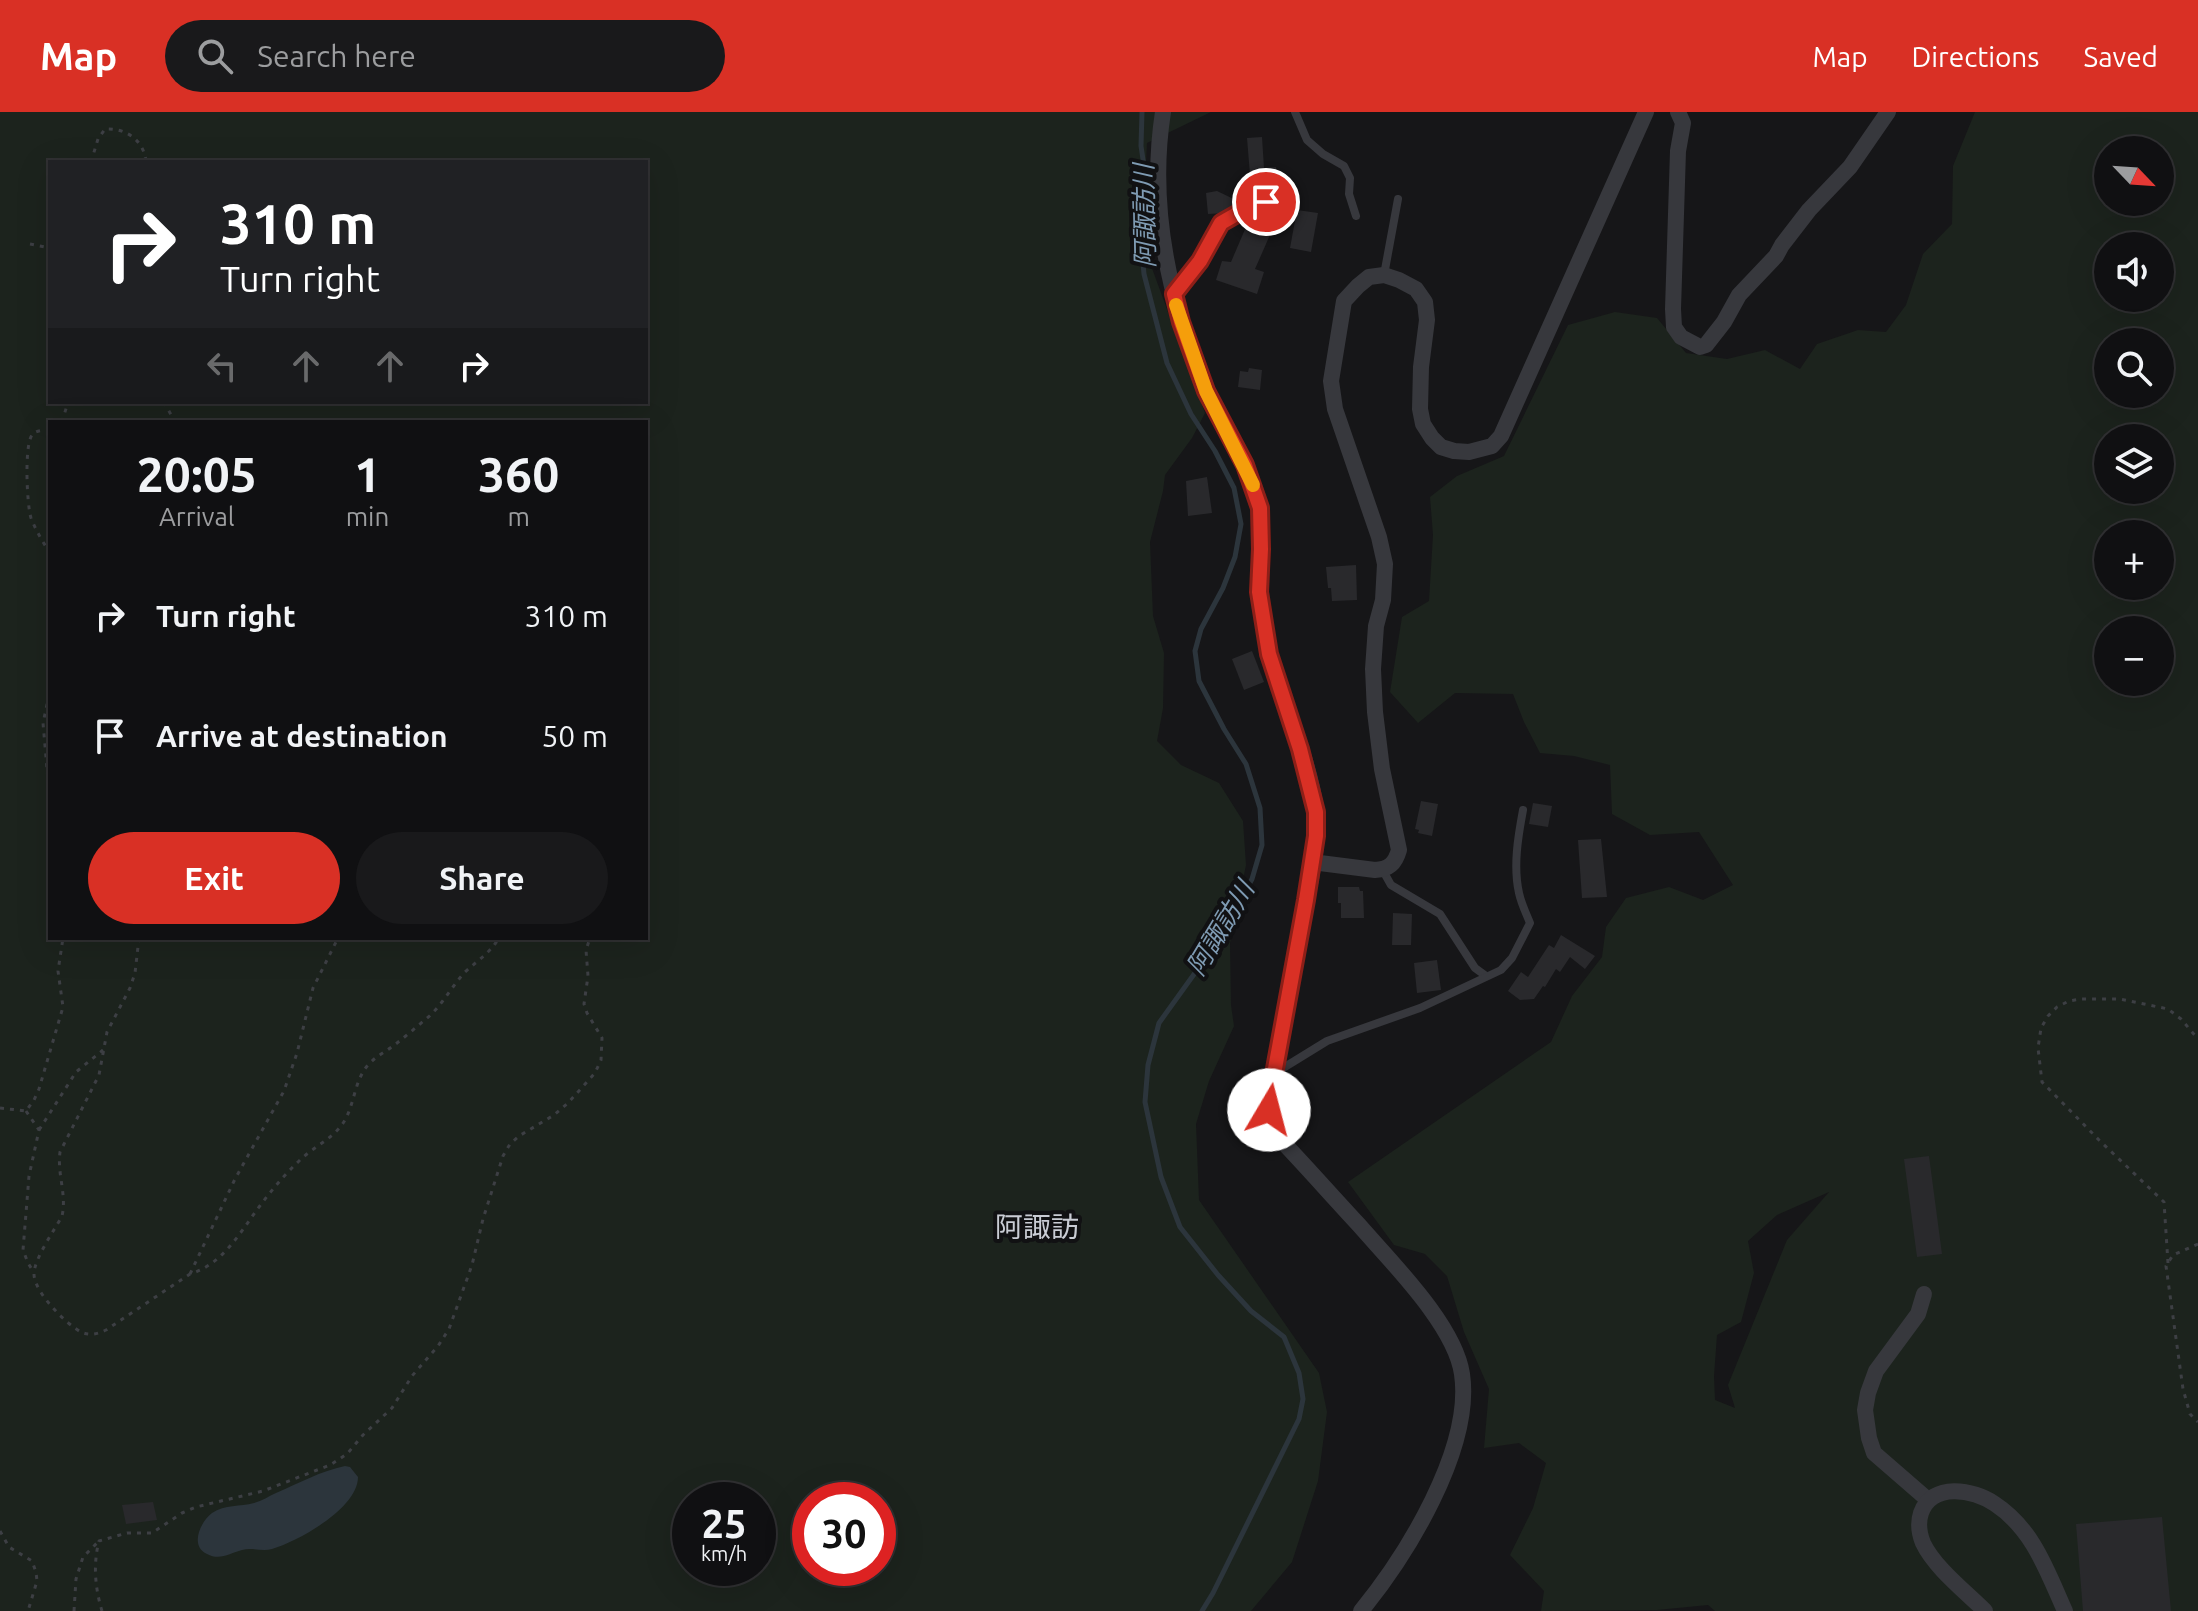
<!DOCTYPE html>
<meta charset="utf-8">
<style>
:root{--surface:#101012;--page:#19191b;--text:#f1f3f6;--muted:#9c9d9f;--line:#303032;--accent:#d93025}
body{margin:0;font-family:Ubuntu,"Noto Sans JP",sans-serif;background:var(--page);color:var(--text);height:100vh;display:flex;flex-direction:column;font-size:30px;white-space:nowrap}
*{box-sizing:border-box;margin:0}
p{font-size:26px;color:var(--muted)}
.icon{flex:none;width:44px;height:44px;fill:none;stroke:currentColor;stroke-width:2;stroke-linecap:round;stroke-linejoin:round}
.map{position:relative;flex:1;overflow:hidden}
.details{position:absolute;left:48px;top:308px;width:600px;height:520px;display:flex;flex-direction:column;background:var(--surface);border-radius:0px;box-shadow:0 8px 32px #0002,0 0 0 2px var(--line)}
.details>*{flex:none}
.hud{position:absolute;left:48px;top:48px;width:600px;height:244px;border-radius:0px;box-shadow:0 8px 32px #0002,0 0 0 2px var(--line);background:#202124;color:#fff;overflow:hidden}
.needle{width:52px;rotate:115deg}
.buttons{position:absolute;left:2094px;top:24px;display:grid;gap:16px}
.buttons a{display:grid;place-items:center;width:80px;height:80px;border-radius:50%;background:var(--surface);box-shadow:0 8px 32px #0002,0 0 0 2px var(--line);font-size:40px}
.speed{position:absolute;left:672px;top:1370px;display:flex;gap:16px;font-size:40px;font-weight:700;text-align:center}
.speed>*{display:grid;place-content:center;width:104px;height:104px;border-radius:50%;background:var(--surface);box-shadow:0 8px 32px #0002,0 0 0 2px var(--line);line-height:1}
.speed small{font-size:20px;font-weight:400}
.speed .limit{border:12px solid #d22;background:#fff;color:#111}
.pin{position:absolute;display:grid;place-items:center;width:68px;height:68px;color:#fff;margin:-34px;border:4px solid #fff;border-radius:50%;box-shadow:0 2px 8px #0007}
.me{position:absolute;width:88px;margin:-44px;rotate:8deg;stroke-linejoin:round;filter:drop-shadow(0 0 6px #0008)}
.turn{display:flex;align-items:center;gap:28px;height:168px;padding:0 40px;font-size:36px}
.turn .icon{width:104px;height:104px;stroke-width:2.5}
.turn b{display:block;font-size:56px;line-height:68px}
.lanes{display:flex;align-items:center;height:76px;padding:0 40px;background:#0003;justify-content:center;gap:40px;direction:ltr}
.lanes .off{opacity:.35}
.eta{display:flex;justify-content:space-evenly;align-items:center;height:136px;text-align:center}
.eta b{font-size:48px;font-weight:600;line-height:56px}
.button{display:flex;gap:16px;margin-top:auto;padding:16px 40px}
.button a{flex:1;height:92px;border-radius:48px;background:var(--accent);color:#fff;font-size:32px;font-weight:600;line-height:92px;text-align:center}
.button a+a{background:var(--page);color:var(--text)}
ul{padding:0;list-style:none}
li{display:flex;align-items:center;gap:24px;height:120px;padding:0 40px}
li div{flex:1}
li b{display:block;font-size:30px}
li em{font-style:normal}
header{display:flex;align-items:center;gap:48px;box-sizing:border-box;height:112px;padding:0 40px;background:var(--accent);color:#fff}
header strong{font-size:38px}
nav{display:flex;gap:44px;margin-inline-start:auto;font-size:28px}
.search{width:560px;height:72px;background:var(--page);display:flex;align-items:center;gap:20px;box-sizing:border-box;padding:0 28px;border-radius:44px;color:var(--muted);font-size:30px}
.map>svg:first-child{display:block}
.green{fill:#1c231d;fill-rule:evenodd}
.water{fill:#2c353c}
.lines{fill:none;stroke-linecap:round;stroke-linejoin:round}
.stream{stroke:#2c353c;stroke-width:5}
.building{fill:#29292c}
.path{stroke:#3d3f44;stroke-width:3;stroke-dasharray:4 6;stroke-linecap:butt}
.service{stroke:#37383d;stroke-width:8}
.minor{stroke:#37383d;stroke-width:16}
.route-casing{stroke:#8d1f18;stroke-width:20}
.route{stroke:#d93025;stroke-width:14}
.slow{stroke:#f59e0b;stroke-width:14}
.labels{text-anchor:middle;dominant-baseline:central;stroke-width:8;stroke-linejoin:round;paint-order:stroke}
.water-label{font-size:26px;font-style:italic;fill:#7f9bb3;stroke:#111113}
.quarter-label{font-size:28px;fill:#c9ccd4;stroke:#111113}
</style>
<header>
<strong>Map</strong>
<div class="search"><svg class="icon" aria-label="search" viewBox="0 0 24 24"><circle cx="10" cy="10" r="6"/><path d="M15 15l6 6"/></svg>Search here</div>
<nav><a>Map</a><a>Directions</a><a>Saved</a></nav>
</header>
<div class="map">
<svg width="2198" height="1499" viewBox="0 0 2198 1499">
<rect width="100%" height="100%" fill="#161618"/>
<g class="green">
<path d="M0,0H1211L1147,31L1142,129L1205,301L1192,326L1165,363L1163,379L1150,430L1153,504L1164,541L1163,596L1157,629L1181,653L1219,671L1243,709L1246,753L1230,831L1231,893L1234,914L1209,969L1196,1012L1199,1088L1319,1261L1327,1300L1318,1369L1292,1450L1251,1499H0ZM50,50H646V290H50ZM50,310H646V826H50ZM690,1388H758V1456H690ZM810,1388H878V1456H810Z"/>
<path d="M1975,0H2198V1499H1715L1708,1493L1657,1498L1541,1499L1544,1479L1510,1443L1533,1396L1546,1351L1519,1331L1484,1336L1489,1277L1464,1220L1447,1164L1425,1142L1394,1133L1348,1070L1551,930L1572,884L1602,845L1606,815L1626,786L1669,775L1703,788L1733,773L1699,720L1650,723L1612,702L1610,653L1574,644L1540,641L1524,610L1513,582L1455,581L1418,611L1390,580L1402,505L1429,489L1433,423L1430,385L1457,364L1504,344L1568,213L1615,200L1657,206L1686,241L1727,247L1765,238L1800,257L1817,232L1858,218L1886,220L1906,193L1923,142L1952,112L1953,54ZM2108,38H2160V90H2108ZM2108,134H2160V186H2108ZM2108,230H2160V282H2108ZM2108,326H2160V378H2108ZM2108,422H2160V474H2108ZM2108,518H2160V570H2108ZM1829,1080L1787,1128L1728,1273L1735,1296L1715,1288L1714,1264L1717,1223L1741,1210L1754,1161L1748,1129L1777,1103Z"/>
</g>
<path class="water" d="M345,1354L350,1355L358,1365C358,1396 299,1429 272,1437C262,1440 252,1435 242,1438C230,1441 220,1449 207,1442C189,1434 201,1409 212,1401C225,1392 240,1395 254,1391C262,1389 269,1384 276,1381C299,1371 321,1359 345,1354Z"/>
<g class="lines">
<polyline class="stream" points="1142,0 1141,34 1145,61 1145,104 1140,121 1144,162 1167,251 1191,302 1215,339 1234,376 1241,412 1235,445 1223,476 1201,517 1195,539 1199,569 1224,617 1246,652 1260,696 1262,733 1252,767 1220,826 1159,911 1148,953 1145,990 1161,1065 1180,1115 1218,1163 1251,1199 1284,1225 1299,1261 1303,1287 1299,1307 1213,1481 1202,1499"/>
</g>
<g class="building">
<polygon points="1262,25 1264,56 1276,55 1277,74 1251,75 1247,26"/>
<polygon points="1217,79 1242,91 1225,101 1208,102 1206,81"/>
<polygon points="1297,98 1318,101 1311,140 1290,136"/>
<polygon points="1260,99 1277,107 1255,157 1264,160 1257,182 1216,168 1222,149 1231,150 1252,101"/>
<polygon points="1249,256 1262,258 1260,278 1238,275 1240,259 1248,260"/>
<polygon points="1207,365 1212,401 1188,404 1186,369"/>
<polygon points="1356,453 1357,488 1332,489 1331,476 1328,476 1326,455"/>
<polygon points="1252,539 1264,570 1244,578 1232,547"/>
<polygon points="1421,689 1438,692 1432,724 1418,721 1419,718 1415,717"/>
<polygon points="1533,691 1552,694 1548,715 1529,712"/>
<polygon points="1601,727 1607,785 1582,786 1578,728"/>
<polygon points="1338,775 1359,775 1360,779 1363,779 1364,806 1341,806 1341,791 1338,791"/>
<polygon points="1393,801 1412,802 1411,833 1392,833"/>
<polygon points="1561,823 1595,844 1585,857 1570,845 1560,860 1556,857 1545,875 1543,874 1534,887 1520,888 1508,879 1521,860 1528,865 1549,833 1554,836"/>
<polygon points="1437,848 1441,878 1417,881 1414,851"/>
<polygon points="1929,1044 1942,1142 1917,1145 1904,1047"/>
<polygon points="153,1390 157,1408 126,1412 122,1393"/>
<polygon points="2162,1405 2171,1499 2083,1499 2076,1412"/>
</g>
<g class="lines">
<g class="path">
<path d="M91,50L98,27L105,17C126,16 144,28 146,50"/>
<polyline points="30,132 50,136"/>
<polyline points="164,290 175,310"/>
<polyline points="62,310 68,290"/>
<path d="M50,318C44,318 36,318 32,323C24,334 27,394 31,406C36,419 43,430 50,441"/>
<polyline points="50,478 50,501"/>
<polyline points="50,562 48,588 43,611 50,691"/>
<path d="M139,826L135,861L130,876L107,920L99,963L60,1040C57,1062 67,1083 62,1104C54,1119 34,1147 34,1162C34,1180 66,1212 81,1220C90,1224 98,1222 106,1218L190,1162C223,1152 239,1122 259,1095C271,1079 284,1063 299,1049C312,1036 330,1028 341,1014C355,996 353,970 368,953C376,944 384,941 393,934C404,926 415,916 426,907C442,894 451,875 465,860C478,848 490,841 499,826"/>
<polyline points="0,996 26,999 34,988 39,977 63,895 58,859 63,826"/>
<polyline points="26,999 39,1018 29,1064 23,1138 28,1151 33,1159"/>
<polyline points="39,1018 76,960 103,938"/>
<polyline points="2198,1132 2173,1143 2166,1154 2183,1277 2190,1302 2198,1310"/>
<polyline points="2168,1151 2164,1090 2099,1028 2042,970 2038,936 2041,916 2048,904 2057,895 2069,889 2081,887 2120,887 2168,897 2181,907 2198,927"/>
<polyline points="190,1162 235,1067 284,979 297,941 313,876 338,826"/>
<polyline points="0,1419 9,1435 32,1449 36,1460 37,1469 28,1499"/>
<polyline points="74,1499 76,1467 83,1445 98,1430"/>
<path d="M102,1499C95,1476 93,1452 99,1429L127,1421H152L182,1401L196,1395L263,1379L330,1353L347,1342L363,1323L392,1296L412,1264L438,1234L449,1217L472,1153L483,1107L503,1044L510,1032L519,1024L554,1003L568,991L595,961L601,948L602,926L587,901L584,892L588,864L586,838L590,826"/>
</g>
<g class="service">
<polyline points="1295,0 1307,28 1323,42 1344,54 1350,66 1349,82 1356,104"/>
<polyline points="1384,163 1398,87"/>
<polyline points="1174,182 1200,149 1221,111 1249,95 1266,90 1281,95"/>
<polyline points="1382,757 1391,773 1440,802 1475,856 1486,864"/>
<path d="M1275,961L1327,929L1420,896L1501,858L1512,846L1530,811C1526,801 1521,791 1519,781C1513,754 1518,725 1523,698"/>
</g>
<g class="minor">
<path d="M1163,0C1148,96 1169,189 1206,277C1219,310 1243,340 1254,375C1265,408 1260,442 1259,476C1259,490 1263,505 1265,518C1275,580 1308,636 1316,698C1321,739 1304,795 1297,836C1289,882 1282,927 1272,973L1269,998L1276,1023C1304,1052 1331,1083 1359,1113C1391,1150 1455,1213 1462,1262C1473,1337 1406,1444 1361,1499"/>
<polyline points="1678,0 1683,11 1678,39 1673,197 1674,215 1681,225 1700,235 1706,233 1724,210 1739,183 1776,144 1782,133 1809,98 1850,55 1888,0"/>
<path d="M1312,750L1375,758C1389,757 1395,752 1399,738L1382,657L1375,600L1373,557L1376,514L1383,488L1385,452L1379,425L1335,297L1331,269L1344,189L1358,174L1369,165L1384,163L1399,168L1416,177L1425,190L1427,208L1421,255L1420,297L1423,312L1432,326L1441,335L1454,339L1469,340L1492,334L1501,324L1646,0"/>
<polyline points="1924,1182 1918,1202 1876,1259 1868,1281 1865,1298 1869,1326 1874,1341 1927,1387"/>
<path d="M1985,1499C1966,1480 1934,1455 1923,1431C1919,1421 1918,1410 1921,1401C1932,1370 1973,1377 1995,1392C2033,1417 2047,1459 2065,1499"/>
</g>
</g>
<g class="lines">
<g class="route-casing">
<polyline id="route" points="1266,90 1249,95 1221,111 1200,149 1174,182 1181,210 1206,279 1245,353 1260,396 1261,437 1259,480 1269,542 1300,637 1316,700 1316,724 1306,788 1272,973 1269,998"/>
</g>
<use href="#route" class="route"/>
<polyline class="slow" points="1176,193 1206,279 1253,373"/>
</g>
<g class="labels">
<g class="water-label">
<text transform="translate(1144 104) rotate(-91)">阿諏訪川</text>
<text transform="translate(1220 816) rotate(-59)">阿諏訪川</text>
</g>
<g class="quarter-label">
<text x="1037" y="1114">阿諏訪</text>
</g>
</g>
</svg>
<div class="buttons">
<a><svg class="needle" viewBox="-14 -14 28 28"><path d="M0-13l5 13h-10z" fill="#e53935"/><path d="M0 13l5-13h-10z" fill="#9c9d9f"/></svg></a>
<a><svg class="icon" aria-label="sound" viewBox="0 0 24 24"><path d="M4 9h4l5-4v14l-5-4H4zM17 9q2 3 0 6"/></svg></a>
<a><svg class="icon" aria-label="search" viewBox="0 0 24 24"><circle cx="10" cy="10" r="6"/><path d="M15 15l6 6"/></svg></a>
<a><svg class="icon" aria-label="layers" viewBox="0 0 24 24"><path d="M12 4l9 5-9 5-9-5zM3 14l9 5 9-5"/></svg></a>
<a>+</a>
<a>−</a>
</div>
<div class="speed"><div>25<small>km/h</small></div><div class="limit">30</div></div>
<div class="pin" style="left:1266px;top:90px;background:#d93025"><svg class="icon" aria-label="arrive" viewBox="0 0 24 24"><path d="M6 21V4h12l-3 4 3 4H6"/></svg></div>
<svg class="me" style="left:1269px;top:998px" viewBox="-20 -20 40 40"><circle r="19" fill="#fff"/><path d="M0-13L10 11 0 6-10 11z" fill="#d93025"/></svg>
<div class="hud">
<div class="turn"><svg class="icon" aria-label="right" viewBox="0 0 24 24"><path d="M7 20v-9h11M14 6l5 5-5 5"/></svg><div><b>310 m</b>Turn right</div></div>
<div class="lanes"><svg class="icon off" aria-label="left" viewBox="0 0 24 24"><path d="M17 20v-9H6M10 6l-5 5 5 5"/></svg><svg class="icon off" aria-label="ahead" viewBox="0 0 24 24"><path d="M12 20V5M6 11l6-6 6 6"/></svg><svg class="icon off" aria-label="ahead" viewBox="0 0 24 24"><path d="M12 20V5M6 11l6-6 6 6"/></svg><svg class="icon" aria-label="right" viewBox="0 0 24 24"><path d="M7 20v-9h11M14 6l5 5-5 5"/></svg></div>
</div>
<section class="details">
<div class="eta">
<div><b>20:05</b><p>Arrival</p></div>
<div><b>1</b><p>min</p></div>
<div><b>360</b><p>m</p></div>
</div>
<ul>
<li><svg class="icon" aria-label="right" viewBox="0 0 24 24"><path d="M7 20v-9h11M14 6l5 5-5 5"/></svg><div><b>Turn right</b></div><em>310 m</em></li>
<li><svg class="icon" aria-label="arrive" viewBox="0 0 24 24"><path d="M6 21V4h12l-3 4 3 4H6"/></svg><div><b>Arrive at destination</b></div><em>50 m</em></li>
</ul>
<div class="button"><a>Exit</a><a>Share</a></div>
</section>
</div>
